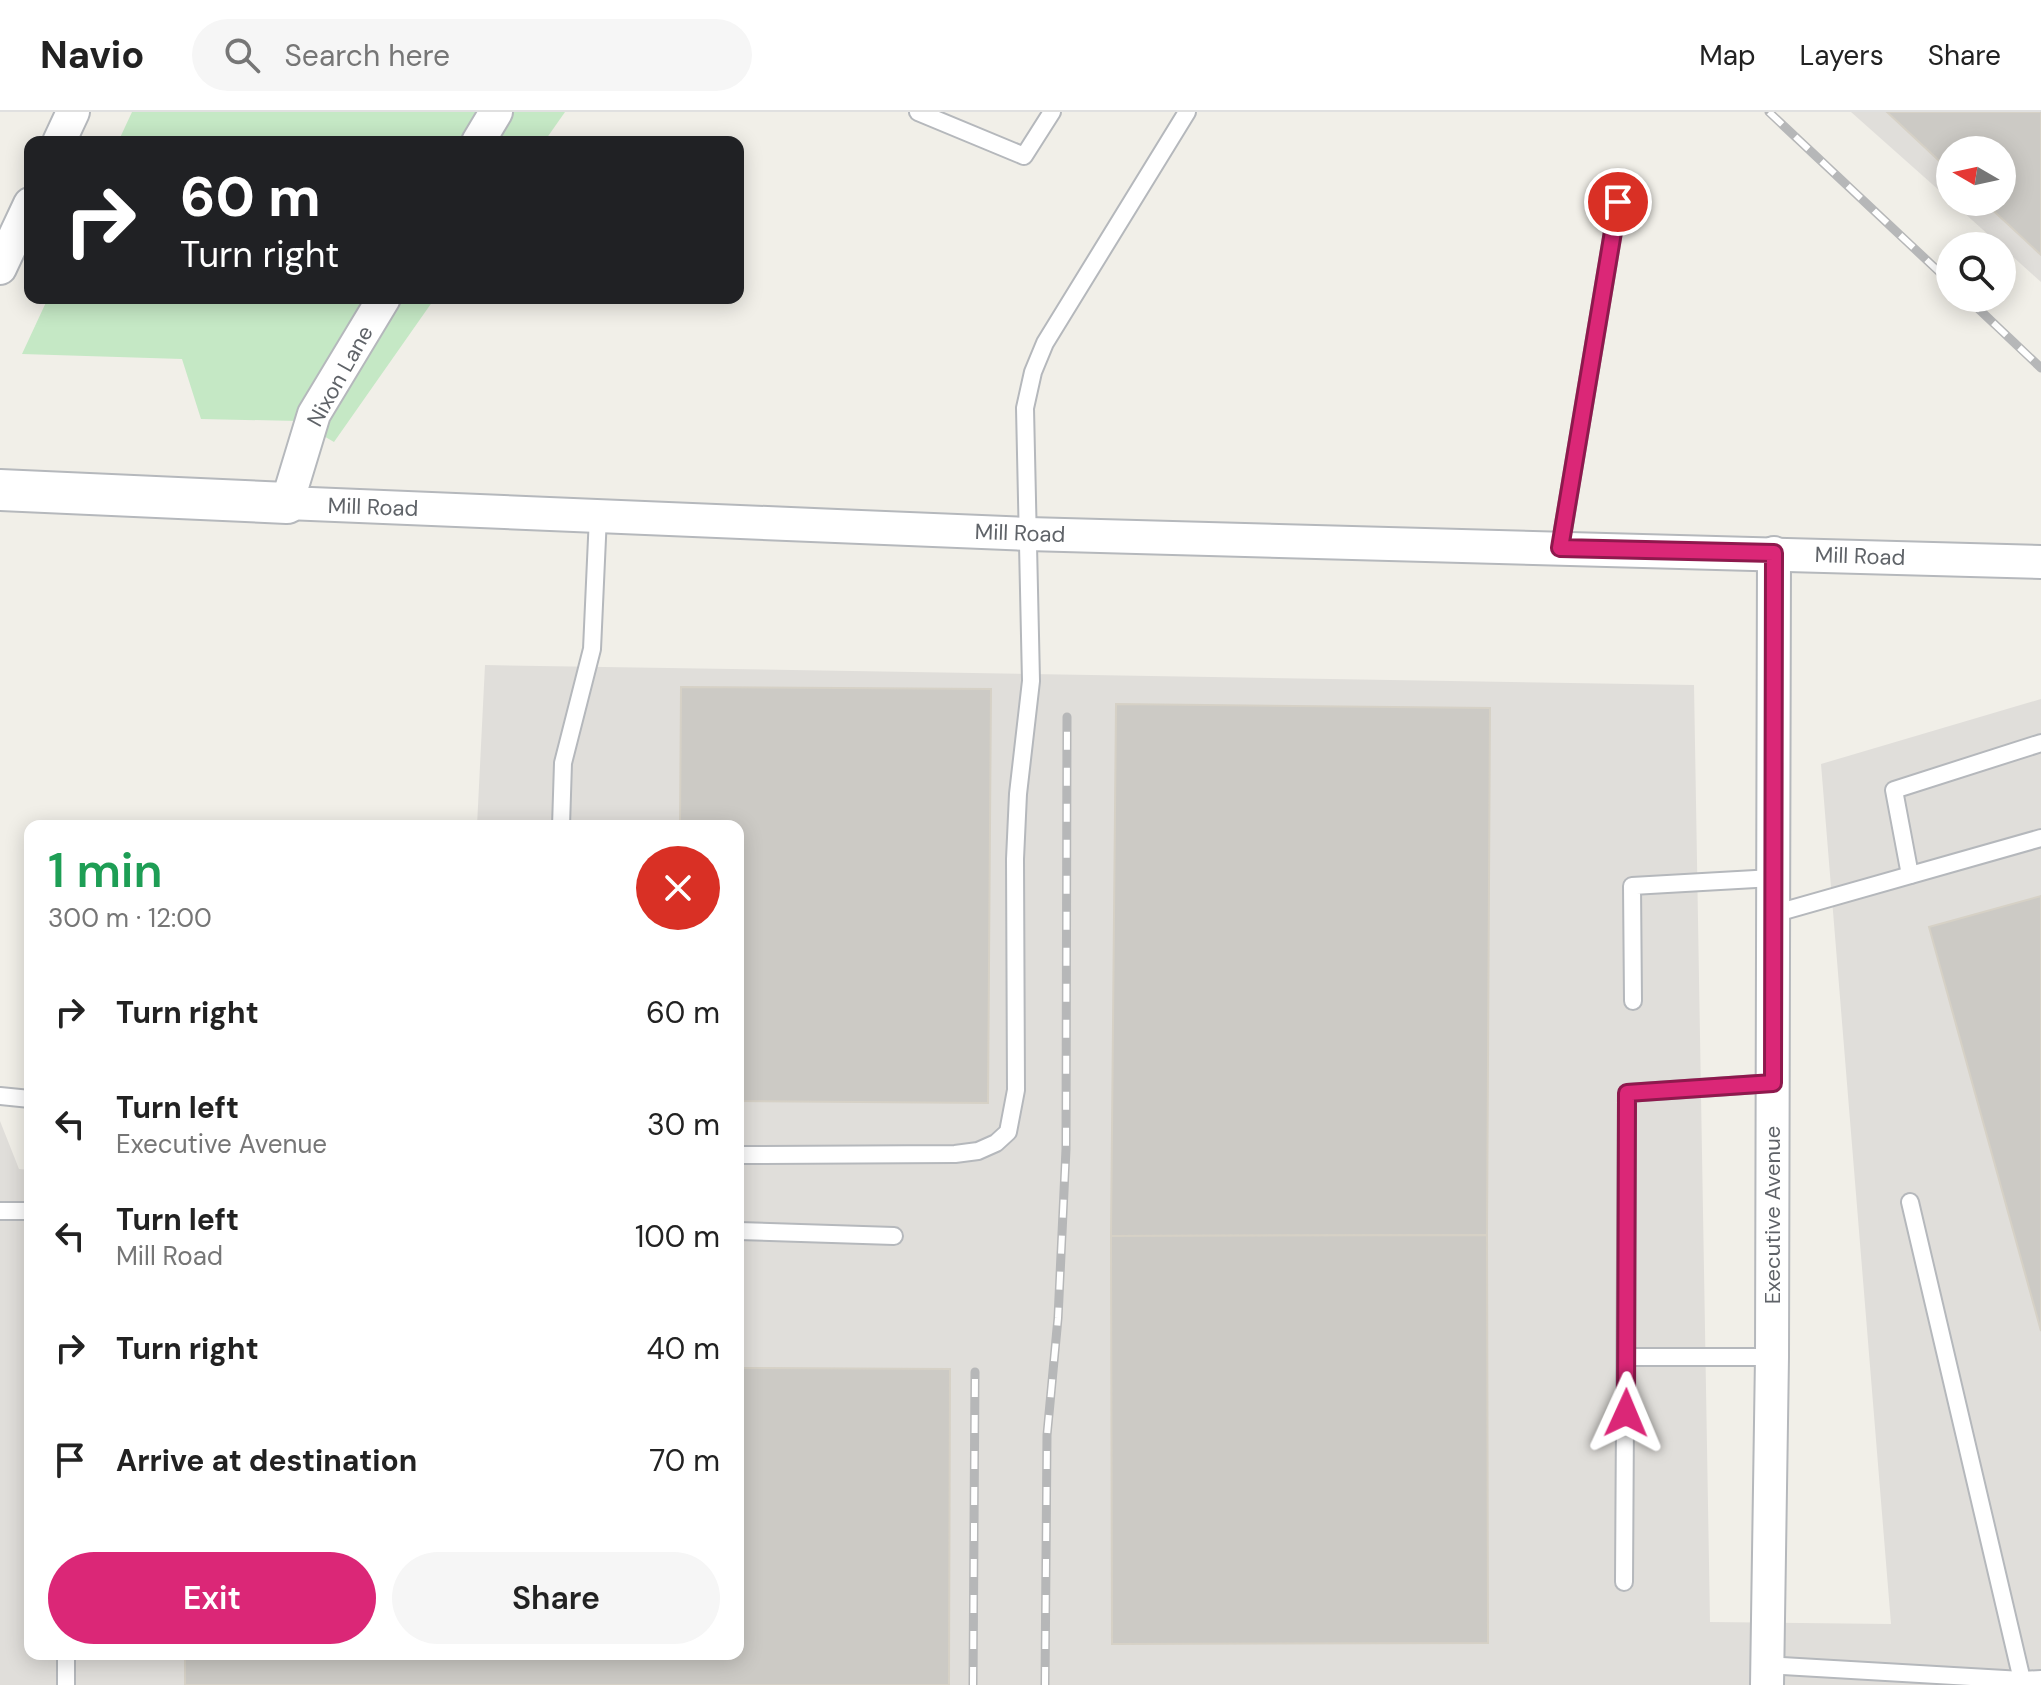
<!DOCTYPE html>
<meta charset="utf-8">
<style>
:root{--surface:#fff;--page:#f6f6f6;--text:#222;--muted:#767676;--line:#e0e0e0;--accent:#db2777}
body{margin:0;font-family:"DM Sans",sans-serif;background:var(--page);color:var(--text);height:100vh;display:flex;flex-direction:column;font-size:30px;white-space:nowrap}
*{box-sizing:border-box;margin:0}
p{font-size:26px;color:var(--muted)}
.icon{flex:none;width:44px;height:44px;fill:none;stroke:currentColor;stroke-width:2;stroke-linecap:round;stroke-linejoin:round}
.map{position:relative;flex:1;overflow:hidden}
.drawer{position:absolute;left:24px;top:708px;width:720px;height:840px;display:flex;flex-direction:column;background:var(--surface);border-radius:16px;box-shadow:0 4px 20px #0003}
.drawer>*{flex:none}
.guide{position:absolute;left:24px;top:24px;width:720px;height:168px;border-radius:16px;box-shadow:0 4px 20px #0003;background:#202124;color:#fff;overflow:hidden}
.needle{width:52px;rotate:279deg}
.controls{position:absolute;left:1936px;top:24px;display:grid;gap:16px}
.controls a{display:grid;place-items:center;width:80px;height:80px;border-radius:50%;background:var(--surface);box-shadow:0 4px 20px #0003;font-size:40px}
.pin{position:absolute;display:grid;place-items:center;width:68px;height:68px;color:#fff;margin:-34px;border:4px solid #fff;border-radius:50%;box-shadow:0 2px 8px #0007}
.me{position:absolute;width:88px;margin:-44px;rotate:1deg;stroke-linejoin:round;filter:drop-shadow(0 0 6px #0008)}
.turn{display:flex;align-items:center;gap:28px;height:168px;padding:0 24px;font-size:36px}
.turn .icon{width:104px;height:104px;stroke-width:2.5}
.turn b{display:block;font-size:56px;line-height:68px}
.round{display:grid;place-items:center;flex:none;width:84px;height:84px;border-radius:42px;background:var(--page)}
.overview{display:flex;align-items:center;justify-content:space-between;height:136px;padding:0 24px}
h1{font-size:48px;font-weight:600;line-height:60px;color:#1e9e55}
.cta{display:flex;gap:16px;margin-top:auto;padding:16px 24px}
.cta a{flex:1;height:92px;border-radius:48px;background:var(--accent);color:#fff;font-size:32px;font-weight:600;line-height:92px;text-align:center}
.cta a+a{background:var(--page);color:var(--text)}
ul{padding:0;list-style:none}
li{display:flex;align-items:center;gap:24px;height:112px;padding:0 24px}
li div{flex:1}
li b{display:block;font-size:30px}
li em{font-style:normal}
header{display:flex;align-items:center;gap:48px;box-sizing:border-box;height:112px;padding:0 40px;background:var(--surface);border-bottom:2px solid var(--line)}
header strong{font-size:38px}
nav{display:flex;gap:44px;margin-inline-start:auto;font-size:28px}
.search{width:560px;height:72px;background:var(--page);display:flex;align-items:center;gap:20px;box-sizing:border-box;padding:0 28px;border-radius:44px;color:var(--muted);font-size:30px}
.map>svg:first-child{display:block}
.industrial{fill:#e0deda}
.green{fill:#c5e8c5}
.building{fill:#cccac5;stroke:#d6d1c6;stroke-width:2}
.lines{fill:none;stroke-linecap:round;stroke-linejoin:round}
.service-casing{stroke:#b5b8bc;stroke-width:20}
.minor-casing{stroke:#b5b8bc;stroke-width:36}
.tertiary-casing{stroke:#b5b8bc;stroke-width:44}
.service{stroke:#fff;stroke-width:16}
.minor{stroke:#fff;stroke-width:32}
.tertiary{stroke:#fff;stroke-width:40}
.rail-casing{stroke:#b6b7b8;stroke-width:9}
.rail{stroke:#fff;stroke-width:6;stroke-dasharray:18;stroke-linecap:butt}
.route-casing{stroke:#8e194d;stroke-width:20}
.route{stroke:#db2777;stroke-width:14}
.labels{text-anchor:middle;dominant-baseline:central;stroke-width:7;stroke-linejoin:round;paint-order:stroke}
.street-label{font-size:22px;fill:#5f6368;stroke:#fff}
</style>
<header>
<strong>Navio</strong>
<div class="search"><svg class="icon" aria-label="search" viewBox="0 0 24 24"><circle cx="10" cy="10" r="6"/><path d="M15 15l6 6"/></svg>Search here</div>
<nav><a>Map</a><a>Layers</a><a>Share</a></nav>
</header>
<div class="map">
<svg width="2041" height="1573" viewBox="0 0 2041 1573">
<rect width="100%" height="100%" fill="#f1efe8"/>
<g class="industrial">
<polygon points="1851,0 2041,0 2041,170 1952,90 2002,90 2002,38 1950,38 1950,88"/>
<polygon points="485,553 1694,573 1710,1510 1891,1512 1821,652 2041,587 2041,1573 0,1573 0,1009 19,1057 30,1058 30,1542 738,1542 738,714 477,714"/>
</g>
<g class="green">
<polygon points="132,0 565,0 544,30 118,30"/>
<polygon points="48,186 435,186 334,330 298,309 201,307 182,247 22,242"/>
</g>
<g class="building">
<polygon points="1887,0 2041,0 2041,143 1984,90 2002,90 2002,38 1950,38 1950,59"/>
<polygon points="681,575 991,577 988,991 738,989 738,714 680,714"/>
<polygon points="1116,592 1490,596 1487,1123 1111,1124"/>
<polygon points="2041,784 2041,1219 1929,815"/>
<polygon points="1487,1123 1488,1531 1112,1532 1111,1124"/>
<polygon points="738,1256 950,1257 949,1573 185,1573 185,1542 738,1542"/>
</g>
<g class="lines">
<g class="service-casing">
<g id="service">
<polyline points="918,0 1024,44 1052,0"/>
<polyline points="1560,436 1618,90"/>
<polyline points="561,714 563,651 592,537 598,404"/>
<polyline points="1910,763 1894,678 2041,631"/>
<polyline points="1773,802 2041,726"/>
<polyline points="1633,889 1632,774 1773,766"/>
<polyline points="0,984 30,987"/>
<polyline points="738,1043 955,1042 978,1039 996,1031 1008,1020 1016,978 1015,747 1018,682 1031,569 1025,296 1033,260 1045,231 1187,0"/>
<polyline points="1910,1090 2022,1568"/>
<polyline points="0,1099 30,1099"/>
<polyline points="738,1119 894,1124"/>
<polyline points="1627,1245 1772,1245"/>
<polyline points="1624,1470 1627,981 1773,971"/>
<polyline points="66,1542 66,1573"/>
<polyline points="1767,1553 2022,1568 2041,1567"/>
</g>
</g>
<g class="minor-casing">
<g id="minor">
<polyline points="59,30 73,0"/>
<polyline points="478,30 496,0"/>
<polyline points="0,156 30,92"/>
<polyline points="384,186 314,302 287,391 1028,422 2041,450"/>
<polyline points="1767,1573 1772,1245 1774,441"/>
</g>
</g>
<g class="tertiary-casing">
<polyline id="tertiary" points="0,378 287,391"/>
</g>
<use href="#service" class="service"/>
<use href="#minor" class="minor"/>
<use href="#tertiary" class="tertiary"/>
<g class="rail-casing">
<g id="rail">
<polyline points="1769,0 1950,170"/>
<polyline points="1967,186 2041,256"/>
<polyline points="973,1573 975,1260"/>
<polyline points="1045,1573 1047,1323 1058,1206 1066,1037 1067,605"/>
</g>
</g>
<use href="#rail" class="rail"/>
</g>
<g class="lines">
<g class="route-casing">
<polyline id="route" points="1618,90 1560,436 1774,441 1773,971 1627,981 1626,1301"/>
</g>
<use href="#route" class="route"/>
</g>
<g class="labels">
<g class="street-label">
<text transform="translate(340 264) rotate(-61)">Nixon Lane</text>
<text transform="translate(373 395) rotate(2)">Mill Road</text>
<text transform="translate(1020 421) rotate(2)">Mill Road</text>
<text transform="translate(1860 444) rotate(2)">Mill Road</text>
<text transform="translate(1772 1103) rotate(-90)">Executive Avenue</text>
</g>
</g>
</svg>
<div class="controls">
<a><svg class="needle" viewBox="-14 -14 28 28"><path d="M0-13l5 13h-10z" fill="#e53935"/><path d="M0 13l5-13h-10z" fill="#767676"/></svg></a>
<a><svg class="icon" aria-label="search" viewBox="0 0 24 24"><circle cx="10" cy="10" r="6"/><path d="M15 15l6 6"/></svg></a>
</div>
<div class="pin" style="left:1618px;top:90px;background:#d93025"><svg class="icon" aria-label="arrive" viewBox="0 0 24 24"><path d="M6 21V4h12l-3 4 3 4H6"/></svg></div>
<svg class="me" style="left:1626px;top:1301px" viewBox="-20 -20 40 40"><path d="M0-17L14 15 0 8-14 15z" fill="#db2777" stroke="#fff" stroke-width="4"/></svg>
<div class="guide">
<div class="turn"><svg class="icon" aria-label="right" viewBox="0 0 24 24"><path d="M7 20v-9h11M14 6l5 5-5 5"/></svg><div><b>60 m</b>Turn right</div></div>
</div>
<section class="drawer">
<div class="overview"><div><h1>1 min</h1><p>300 m · 12:00</p></div><a class="round" style="background:#d93025;color:#fff"><svg class="icon" aria-label="close" viewBox="0 0 24 24"><path d="M6 6l12 12M18 6L6 18"/></svg></a></div>
<ul>
<li><svg class="icon" aria-label="right" viewBox="0 0 24 24"><path d="M7 20v-9h11M14 6l5 5-5 5"/></svg><div><b>Turn right</b></div><em>60 m</em></li>
<li><svg class="icon" aria-label="left" viewBox="0 0 24 24"><path d="M17 20v-9H6M10 6l-5 5 5 5"/></svg><div><b>Turn left</b><p>Executive Avenue</p></div><em>30 m</em></li>
<li><svg class="icon" aria-label="left" viewBox="0 0 24 24"><path d="M17 20v-9H6M10 6l-5 5 5 5"/></svg><div><b>Turn left</b><p>Mill Road</p></div><em>100 m</em></li>
<li><svg class="icon" aria-label="right" viewBox="0 0 24 24"><path d="M7 20v-9h11M14 6l5 5-5 5"/></svg><div><b>Turn right</b></div><em>40 m</em></li>
<li><svg class="icon" aria-label="arrive" viewBox="0 0 24 24"><path d="M6 21V4h12l-3 4 3 4H6"/></svg><div><b>Arrive at destination</b></div><em>70 m</em></li>
</ul>
<div class="cta"><a>Exit</a><a>Share</a></div>
</section>
</div>
